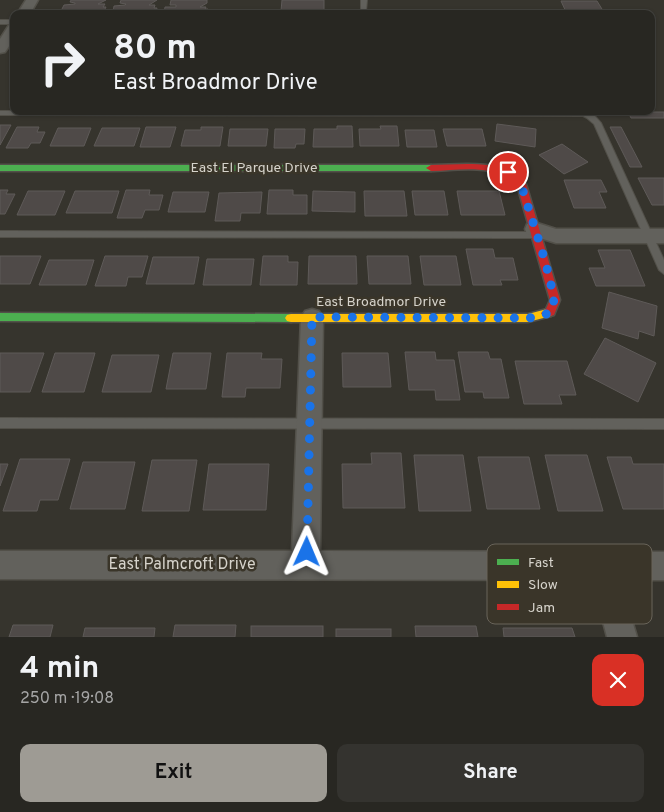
<!DOCTYPE html>
<meta charset="utf-8">
<style>
:root{--surface:#282722;--page:#34332f;--text:#f1f3f6;--muted:#a5a5a5;--line:#444440;--accent:#9e9b94}
body{margin:0;font-family:Overpass,sans-serif;background:var(--page);color:var(--text);height:100vh;display:flex;flex-direction:column;font-size:19px;white-space:nowrap}
*{box-sizing:border-box;margin:0}
p{font-size:16px;color:var(--muted)}
.icon{flex:none;width:28px;height:28px;fill:none;stroke:currentColor;stroke-width:2;stroke-linecap:round;stroke-linejoin:round}
.map{position:relative;height:637px;overflow:hidden}
.details{display:flex;flex-direction:column;background:var(--surface);flex:1}
.details>*{flex:none}
.top-card{position:absolute;left:10px;top:10px;width:645px;height:105px;border-radius:10px;box-shadow:0 1px 4px #0004,0 0 0 1px var(--line);background:#282722;color:var(--text);overflow:hidden}
.pin{position:absolute;display:grid;place-items:center;width:42px;height:42px;color:#fff;margin:-21px;border:2px solid #fff;border-radius:50%;box-shadow:0 1px 5px #0007}
.me{position:absolute;width:55px;margin:-28px;rotate:1deg;stroke-linejoin:round;filter:drop-shadow(0 0 4px #0008)}
.turn{display:flex;align-items:center;gap:18px;height:105px;padding:0 20px;font-size:22px}
.turn .icon{width:65px;height:65px;stroke-width:2.5}
.turn b{display:block;font-size:35px;line-height:42px}
.round{display:grid;place-items:center;flex:none;width:52px;height:52px;border-radius:10px;background:var(--page)}
.overview{display:flex;align-items:center;justify-content:space-between;height:85px;padding:0 20px}
h1{font-size:30px;font-weight:700;line-height:38px}
.cta{display:flex;gap:10px;margin-top:auto;padding:10px 20px}
.cta a{flex:1;height:58px;border-radius:10px;background:var(--accent);color:#111;font-size:20px;font-weight:700;line-height:58px;text-align:center}
.cta a+a{background:var(--page);color:var(--text)}
.map>svg:first-child{display:block}
.building{fill:#4f4a48;stroke:#5e5a58}
.lines{fill:none;stroke-linecap:round;stroke-linejoin:round}
.lane-casing{stroke:#525049;stroke-width:2}
.street-casing{stroke:#525049;stroke-width:3}
.fast-casing{stroke:#525049;stroke-width:3}
.slow-casing{stroke:#525049;stroke-width:3}
.jam-casing{stroke:#525049;stroke-width:3}
.lane{fill:#62615c;fill-rule:evenodd}
.street{fill:#62615c;fill-rule:evenodd}
.fast{fill:#4caf50;fill-rule:evenodd}
.slow{fill:#ffc107;fill-rule:evenodd}
.jam{fill:#c62828;fill-rule:evenodd}
.route{stroke:#1a73e8;stroke-width:9;stroke-dasharray:0 16.2}
.labels{text-anchor:middle;dominant-baseline:central;stroke-width:5;stroke-linejoin:round;paint-order:stroke}
.street-label{font-size:14px;fill:#d6d3cb;stroke:#3a3529}
.near-street-label{font-size:16px;fill:#d6d3cb;stroke:#3a3529}
.key{fill:#3a3529;stroke:#69645a;stroke-width:1}
.key-label{font-size:14px;fill:#d6d3cb}
</style>
<div class="map">
<svg width="664" height="637" viewBox="0 0 664 637">
<rect width="100%" height="100%" fill="#36342d"/>
<g class="building">
<polygon points="71,0 106,0 98,4 105,4 103,7 106,7 104,11 61,11 64,5 75,4 75,3 70,2"/>
<polygon points="121,0 157,0 149,5 155,5 154,8 157,8 156,12 113,12 114,6 125,5 126,4 120,3"/>
<polygon points="171,0 207,0 207,3 200,7 206,7 205,9 208,9 207,13 164,13 165,7 176,7 176,5 170,5"/>
<polygon points="282,0 324,0 324,11 281,11"/>
<polygon points="561,1 597,1 605,14 567,14"/>
<polygon points="628,112 664,112 664,118 631,118"/>
<polygon points="497,124 536,129 535,147 495,141"/>
<polygon points="0,125 11,125 0,145"/>
<polygon points="337,126 352,126 353,147 313,147 314,129 337,129"/>
<polygon points="380,126 397,126 399,146 360,146 359,129 381,129"/>
<polygon points="17,127 39,127 37,132 45,132 40,143 31,143 28,148 6,148"/>
<polygon points="146,127 176,127 170,147 140,147"/>
<polygon points="201,127 223,127 220,146 181,146 185,130 201,130"/>
<polygon points="610,127 621,127 642,167 630,167"/>
<polygon points="58,128 91,128 84,146 50,146"/>
<polygon points="102,128 140,128 134,146 94,146"/>
<polygon points="230,129 268,129 266,146 228,146"/>
<polygon points="275,129 305,129 304,144 296,144 295,148 274,148"/>
<polygon points="443,129 482,129 486,146 447,146"/>
<polygon points="405,130 434,130 437,147 407,147"/>
<polygon points="562,144 588,162 564,174 539,155"/>
<polygon points="638,178 664,178 664,205 652,205"/>
<polygon points="564,180 601,180 607,192 599,192 606,208 574,208"/>
<polygon points="0,190 8,190 6,194 15,194 5,214 0,214"/>
<polygon points="126,190 150,190 149,195 163,195 159,210 145,210 142,218 117,218"/>
<polygon points="269,190 293,190 293,195 307,195 307,214 267,214"/>
<polygon points="28,191 65,191 55,215 17,215"/>
<polygon points="75,191 119,191 112,213 66,213"/>
<polygon points="313,191 355,192 355,212 312,211"/>
<polygon points="364,191 404,191 407,216 365,216"/>
<polygon points="412,191 444,191 448,215 415,215"/>
<polygon points="457,191 499,191 505,215 461,215"/>
<polygon points="173,192 209,192 205,212 168,212"/>
<polygon points="262,192 260,213 241,213 240,221 215,221 219,193"/>
<polygon points="466,249 493,249 495,258 513,258 518,280 500,280 502,285 473,285"/>
<polygon points="598,250 630,250 645,286 596,286 589,268 605,268"/>
<polygon points="0,256 41,256 30,284 0,284"/>
<polygon points="105,256 148,256 142,277 128,277 126,286 95,286"/>
<polygon points="263,256 288,256 288,262 298,262 297,285 260,285"/>
<polygon points="309,256 356,256 357,284 308,284"/>
<polygon points="367,256 408,256 411,284 369,284"/>
<polygon points="420,256 456,256 461,285 424,285"/>
<polygon points="153,257 199,257 194,284 146,284"/>
<polygon points="207,259 254,259 251,285 203,285"/>
<polygon points="49,260 94,260 86,285 39,285"/>
<polygon points="609,292 657,306 654,336 639,331 638,339 602,328"/>
<polygon points="605,338 656,363 638,402 584,374"/>
<polygon points="405,352 435,352 436,360 454,360 460,400 436,400 435,390 409,390"/>
<polygon points="458,352 488,352 490,359 501,359 509,398 484,398 483,392 465,392"/>
<polygon points="0,353 44,353 30,392 0,392"/>
<polygon points="55,353 95,353 84,392 42,392"/>
<polygon points="173,353 211,353 206,389 166,389"/>
<polygon points="227,353 262,353 261,359 282,359 280,388 246,388 245,397 222,397"/>
<polygon points="342,353 388,353 391,387 343,387"/>
<polygon points="112,355 159,355 151,392 102,392"/>
<polygon points="515,361 567,361 576,395 559,395 562,404 524,404"/>
<polygon points="371,453 401,453 405,508 343,508 342,464 372,464"/>
<polygon points="414,455 463,455 471,511 419,511"/>
<polygon points="545,455 587,455 603,511 558,511"/>
<polygon points="478,457 529,457 540,509 487,509"/>
<polygon points="607,457 631,457 633,464 664,464 664,509 623,509"/>
<polygon points="20,459 70,459 58,500 40,500 37,511 3,511"/>
<polygon points="152,460 197,460 189,511 142,511"/>
<polygon points="83,462 135,462 125,509 70,509"/>
<polygon points="0,464 8,464 0,486"/>
<polygon points="209,464 269,464 266,510 203,510"/>
<polygon points="13,625 53,625 50,637 9,637"/>
<polygon points="175,625 236,625 235,637 173,637"/>
<rect x="251" y="626" width="72" height="11"/>
<polygon points="415,626 476,626 478,637 416,637"/>
<polygon points="85,628 155,628 154,637 83,637"/>
<polygon points="503,628 572,628 575,637 504,637"/>
<rect x="336" y="629" width="55" height="8"/>
</g>
<g class="lines">
<g class="lane-casing">
<g id="lane">
<polygon points="361,0 367,0 366,11 361,10"/>
<rect x="0" y="20" width="14" height="4"/>
<polygon points="0,111 584,112 593,114 601,123 664,260 664,274 659,270 594,124 587,118 583,116 0,115"/>
<polygon points="0,231 536,232 540,235 536,238 0,237"/>
<polygon points="0,418 664,419 664,429 0,428"/>
</g>
</g>
<g class="street-casing">
<g id="street">
<polygon points="26,0 38,0 30,14 17,14"/>
<polygon points="14,24 14,39 5,52 0,53 0,39 9,25"/>
<polygon points="534,222 556,229 664,229 664,243 556,243 527,234 525,229 527,224"/>
<polygon points="312,309 319,311 323,317 320,551 664,552 664,580 620,580 637,637 607,637 592,580 0,579 0,551 292,551 301,317 305,311"/>
</g>
</g>
<g class="fast-casing">
<g id="fast">
<polygon points="0,165 431,165 436,168 431,171 0,171"/>
<polygon points="0,313 291,314 295,315 297,318 295,321 291,322 0,321"/>
</g>
</g>
<g class="slow-casing">
<polygon id="slow" points="547,309 551,310 553,313 551,316 528,322 291,322 287,321 285,318 287,315 291,314 528,314"/>
</g>
<g class="jam-casing">
<path id="jam" d="M467,164C488,164 511,166 526,184L560,300L554,315L547,317L543,316L541,313L546,309L550,300L517,185C493,163 461,170 431,171L426,168L431,165Z"/>
</g>
<use href="#lane" class="lane"/>
<use href="#street" class="street"/>
<use href="#fast" class="fast"/>
<use href="#slow" class="slow"/>
<use href="#jam" class="jam"/>
</g>
<g class="lines">
<path class="route" d="M307,552L312,317L528,318C537,317 548,316 553,308C559,295 526,203 521,184L518,179L508,172"/>
</g>
<g class="labels">
<g class="street-label">
<text x="254" y="168">East El Parque Drive</text>
<text x="381" y="302">East Broadmor Drive</text>
</g>
<g class="near-street-label">
<text x="182" y="565">East Palmcroft Drive</text>
</g>
</g>
<rect x="487" y="544" width="165" height="80" rx="8" class="key"/>
<rect x="497" y="559" width="22" height="6" fill="#4caf50"/>
<rect x="497" y="581" width="22" height="7" fill="#ffc107"/>
<rect x="497" y="604" width="22" height="6" fill="#c62828"/>
<g class="key-label">
<text x="528" y="567">Fast</text>
<text x="528" y="589">Slow</text>
<text x="528" y="612">Jam</text>
</g>
</svg>
<div class="pin" style="left:508px;top:172px;background:#d93025"><svg class="icon" aria-label="arrive" viewBox="0 0 24 24"><path d="M6 21V4h12l-3 4 3 4H6"/></svg></div>
<svg class="me" style="left:307px;top:552px" viewBox="-20 -20 40 40"><path d="M0-17L14 15 0 8-14 15z" fill="#1a73e8" stroke="#fff" stroke-width="4"/></svg>
<div class="top-card">
<div class="turn"><svg class="icon" aria-label="right" viewBox="0 0 24 24"><path d="M7 20v-9h11M14 6l5 5-5 5"/></svg><div><b>80 m</b>East Broadmor Drive</div></div>
</div>
</div>
<section class="details">
<div class="overview"><div><h1>4 min</h1><p>250 m · 19:08</p></div><a class="round" style="background:#d93025;color:#fff"><svg class="icon" aria-label="close" viewBox="0 0 24 24"><path d="M6 6l12 12M18 6L6 18"/></svg></a></div>
<div class="cta"><a>Exit</a><a>Share</a></div>
</section>
